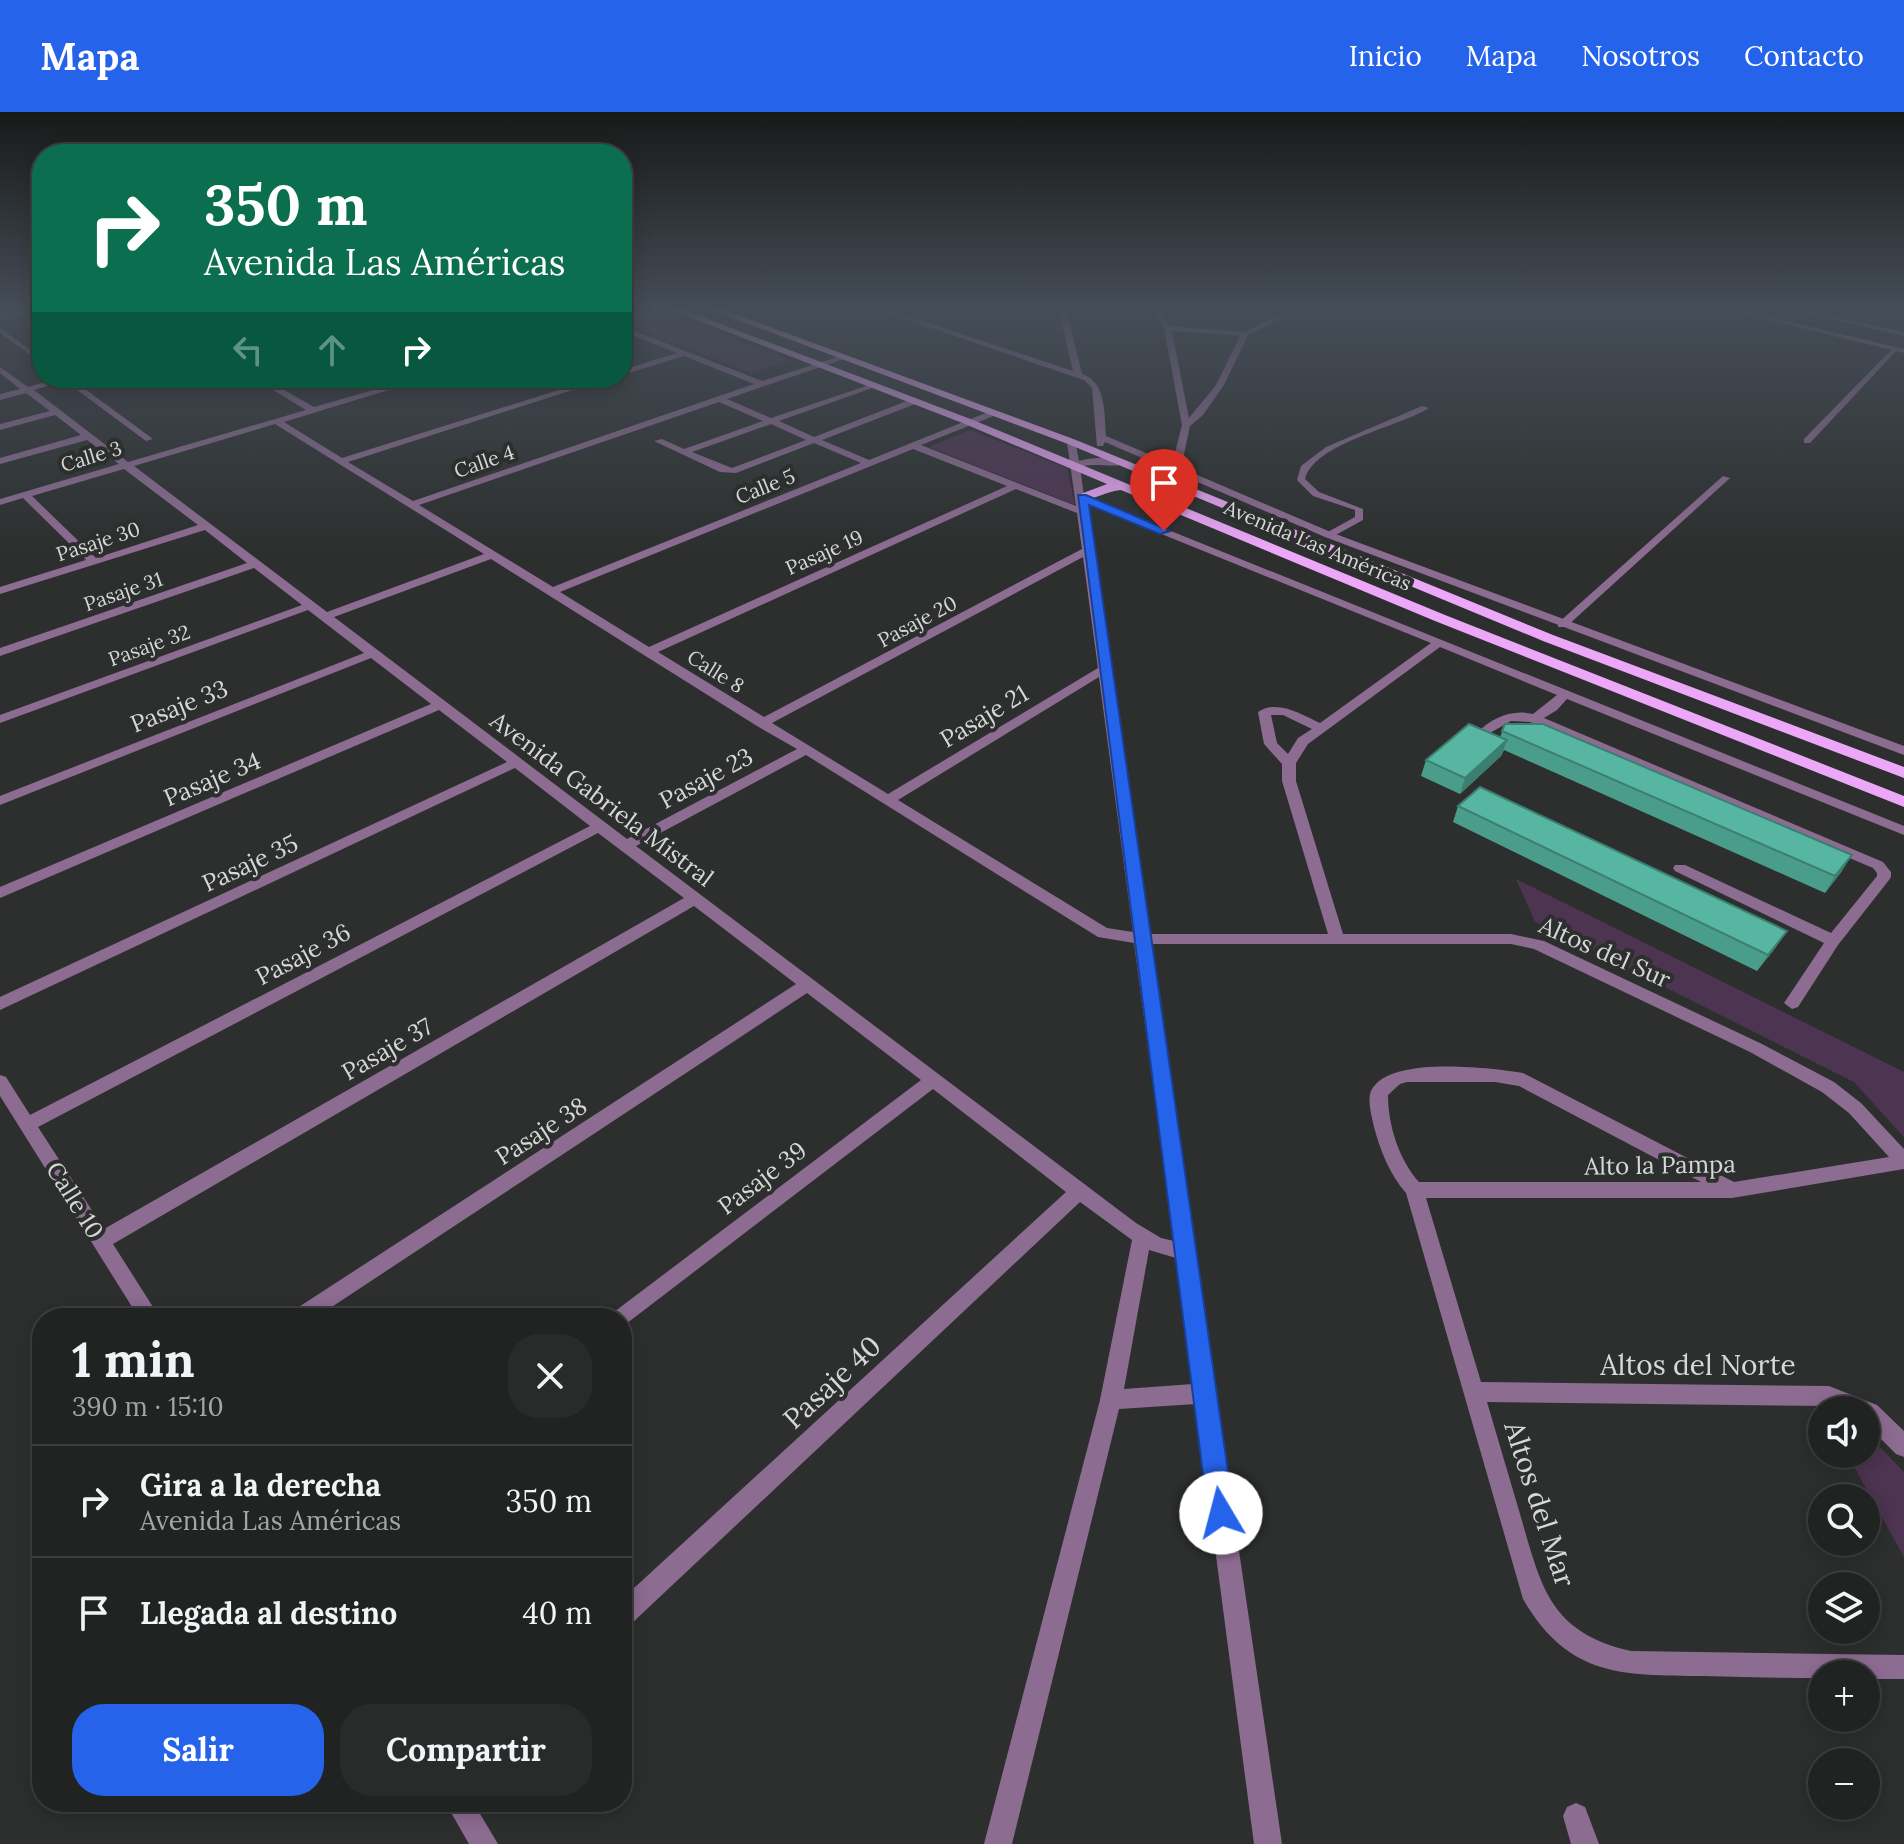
<!DOCTYPE html>
<html lang="es">
<meta charset="utf-8">
<style>
:root{--surface:#212322;--page:#292b2a;--text:#f1f3f6;--muted:#a2a4a5;--line:#3e4040;--accent:#2563eb}
body{margin:0;font-family:Lora,serif;background:var(--page);color:var(--text);height:100vh;display:flex;flex-direction:column;font-size:30px;white-space:nowrap}
*{box-sizing:border-box;margin:0}
p{font-size:26px;color:var(--muted)}
.icon{flex:none;width:44px;height:44px;fill:none;stroke:currentColor;stroke-width:2;stroke-linecap:round;stroke-linejoin:round}
.map{position:relative;flex:1;overflow:hidden}
.sheet{position:absolute;left:32px;top:1196px;width:600px;height:504px;display:flex;flex-direction:column;background:var(--surface);border-radius:32px;box-shadow:0 4px 20px #0003,0 0 0 2px var(--line)}
.sheet>*{flex:none}
.guide{position:absolute;left:32px;top:32px;width:600px;height:244px;border-radius:32px;box-shadow:0 4px 20px #0003,0 0 0 2px var(--line);background:#0b6e4f;color:#fff;overflow:hidden}
.fabs{position:absolute;left:1808px;top:1284px;display:grid;gap:16px}
.fabs a{display:grid;place-items:center;width:72px;height:72px;border-radius:50%;background:var(--surface);box-shadow:0 4px 20px #0003,0 0 0 2px var(--line);font-size:40px}
.pin{position:absolute;display:grid;place-items:center;width:68px;height:68px;color:#fff;margin:-82px -34px;border-radius:50% 50% 50% 0;rotate:-45deg;box-shadow:0 0 8px #0007}
.pin .icon{rotate:45deg}
.me{position:absolute;width:88px;margin:-44px;rotate:352deg;stroke-linejoin:round;filter:drop-shadow(0 0 6px #0008)}
.turn{display:flex;align-items:center;gap:28px;height:168px;padding:0 40px;font-size:36px}
.turn .icon{width:104px;height:104px;stroke-width:2.5}
.turn b{display:block;font-size:56px;line-height:68px}
.lanes{display:flex;align-items:center;height:76px;padding:0 40px;background:#0003;justify-content:center;gap:40px;direction:ltr}
.lanes .off{opacity:.35}
.round{display:grid;place-items:center;flex:none;width:84px;height:84px;border-radius:32px;background:var(--page)}
.headline{display:flex;align-items:center;justify-content:space-between;height:136px;padding:0 40px}
h1{font-size:48px;font-weight:700;line-height:60px}
.button{display:flex;gap:16px;margin-top:auto;padding:16px 40px}
.button a{flex:1;height:92px;border-radius:32px;background:var(--accent);color:#fff;font-size:32px;font-weight:700;line-height:92px;text-align:center}
.button a+a{background:var(--page);color:var(--text)}
ul{padding:0;list-style:none}
li{display:flex;align-items:center;gap:24px;height:112px;padding:0 40px;border-top:2px solid var(--line)}
li div{flex:1}
li b{display:block;font-size:30px}
li em{font-style:normal}
header{display:flex;align-items:center;gap:48px;box-sizing:border-box;height:112px;padding:0 40px;background:var(--accent);color:#fff}
header strong{font-size:38px}
nav{display:flex;gap:44px;margin-inline-start:auto;font-size:28px}
.map>svg:first-child{display:block}
.green{fill:#4d3451}
.lines{fill:none;stroke-linecap:round;stroke-linejoin:round}
.service{fill:#8d6c92;fill-rule:evenodd}
.minor{fill:#8d6c92;fill-rule:evenodd}
.primary{fill:#eda7f8;fill-rule:evenodd}
.wall{fill:#4a9d8a}
.shaded-wall{fill:#3c7f71}
.building{fill:#56b6a1;stroke:#3c7f71;stroke-width:2}
.route{fill:#2563eb;stroke:#184099;stroke-width:2}
.labels{text-anchor:middle;dominant-baseline:central;stroke-width:8;stroke-linejoin:round;paint-order:stroke}
.far-street-label{font-size:20px;fill:#d6d7d7;stroke:#2c2f2e}
.street-label{font-size:24px;fill:#d6d7d7;stroke:#2c2f2e}
.near-street-label{font-size:28px;fill:#d6d7d7;stroke:#2c2f2e}
</style>
<header>
<strong>Mapa</strong>
<nav><a>Inicio</a><a>Mapa</a><a>Nosotros</a><a>Contacto</a></nav>
</header>
<div class="map">
<svg width="1904" height="1732" viewBox="0 0 1904 1732">
<rect width="100%" height="100%" fill="#2c2f2e"/>
<g class="green">
<polygon points="666,201 790,248 751,261 626,212"/>
<polygon points="970,318 1067,356 1075,393 929,335"/>
<polygon points="1516,767 1904,960 1904,1025 1854,970 1535,810"/>
<polygon points="1866,1321 1904,1360 1904,1445 1847,1342 1866,1342"/>
</g>
<g class="lines">
<g class="service">
<polygon points="0,216 42,246 42,251 0,221"/>
<polygon points="1893,236 1898,237 1810,331 1804,331 1804,327"/>
<polygon points="61,266 70,266 153,327 146,329"/>
<path d="M1422,294L1429,296C1399,315 1314,331 1305,367L1319,380L1363,397V408L1332,425H1326V421L1355,405V398L1313,384L1297,368L1301,354L1326,335Z"/>
<polygon points="1723,364 1730,366 1566,515 1558,515 1558,511"/>
</g>
<g class="minor">
<polygon points="34,196 42,196 42,198 0,208 0,204"/>
<polygon points="661,196 672,196 622,211 622,207"/>
<path d="M872,196H883L1073,259L1058,196H1066L1082,262C1107,270 1104,302 1106,324L1172,352L1182,313L1164,216L1150,196H1158L1170,214L1244,220L1294,196H1303L1248,223L1224,273L1203,303L1190,314L1181,356L1333,421L1904,634V643L1325,425L1105,330L1103,334H1097L1092,276L1084,268ZM1172,219L1240,224L1216,273L1189,306Z"/>
<polygon points="1720,196 1732,196 1904,237 1904,241"/>
<polygon points="1783,196 1796,196 1904,220 1904,224"/>
<path d="M622,214L762,269L844,243V247L727,287L771,306L875,271V275L779,309L814,325L912,287H918V291L822,328L869,348L993,298L997,301L996,303L921,333L1076,394L1067,330L1075,328L1079,349C1095,345 1114,344 1128,351C1115,357 1096,350 1080,355L1084,384L1904,714V723L1567,587L1557,598L1544,606L1883,750L1891,760V765L1889,768L1838,833L1798,895L1792,897L1784,891L1824,831L1675,759L1673,756L1675,753H1685L1831,821L1877,764V761L1873,756L1530,610L1511,609L1483,625L1477,621C1492,606 1511,597 1533,602L1557,583L1440,535L1308,632L1296,651V669L1343,822H1511L1544,829L1762,932L1834,970L1861,991L1904,1037V1057L1732,1086H1426L1481,1270L1829,1274L1877,1293L1904,1319V1345L1896,1342L1866,1312V1298H1839L1829,1294L1487,1290C1498,1327 1509,1365 1520,1402C1541,1473 1548,1520 1631,1539L1904,1543V1567H1866V1562H1822V1566C1783,1566 1744,1565 1704,1564C1623,1563 1569,1566 1523,1487L1406,1081C1390,1063 1380,1038 1374,1015C1372,1005 1367,989 1371,979C1388,943 1491,956 1523,961L1734,1070L1889,1045L1849,1001L1822,980L1750,940L1534,837L1511,832H1150L1282,1732H1254L1196,1292L1119,1297L1012,1732H984L1100,1288L1132,1128L1080,1090L631,1512L622,1515V1487L1066,1080L933,977L622,1215V1206H611L614,1200L921,968L807,881L315,1206H288L291,1200L796,872L694,794L113,1132L160,1206H139L0,984V963L6,965L30,1003L590,714L515,656L0,898V885L507,650L439,598L0,786V775L431,592L371,546L0,693V684L364,541L308,498L0,611V603L302,493L254,456L0,544V536L247,451L205,418L0,482V475L86,448L23,386L0,393V387L119,352L87,328L0,352V346L81,323L55,303L0,318V312L50,299L26,281L0,288V282L20,277L0,261V255L28,275L60,266H73L34,278L128,350L306,298L253,266H263L314,295L415,266H428L284,310L342,346L597,266H610L348,350L413,389L754,272L684,244L622,263V258L677,241L622,219ZM719,290L763,309L684,337L662,327L654,329L720,360L736,361L814,331L861,351L553,475L419,393ZM275,312L484,442L327,500L134,354ZM771,312L806,328L732,356L692,340ZM913,337L1007,374L649,535L560,480ZM124,357L198,413L96,446L32,384ZM1016,377L1077,401L1082,437L764,605L658,540ZM1085,391L1431,531L1320,611C1301,602 1277,587 1258,600L1264,632L1282,652V669L1328,822H1148ZM1083,445L1098,556L888,682L772,611ZM491,447L757,614L797,637L627,727L334,505ZM1099,565L1133,820L1107,816L898,688ZM1271,603H1283L1312,617L1298,626L1288,642L1277,631ZM806,643L1098,825L1134,831L1174,1129L1161,1126L1136,1111L636,734ZM598,721L684,786L104,1117L38,1015ZM1407,970H1495L1519,974L1701,1070H1419C1399,1048 1388,1013 1388,983L1400,972ZM1149,1138L1176,1146L1193,1272L1124,1277Z"/>
<polygon points="445,1690 473,1690 498,1732 469,1732"/>
<polygon points="1576,1691 1585,1695 1599,1732 1571,1732 1563,1704 1567,1695"/>
</g>
<g class="primary">
<path d="M666,196H679L973,308L1445,503L1904,684V695L1435,509L1121,378C1106,379 1089,390 1078,389V383L1107,372L965,312Z"/>
<polygon points="706,196 719,196 1076,328 1553,523 1904,655 1904,666 1543,529 1068,332"/>
</g>
</g>
<g class="wall">
<polygon points="1505,612 1842,759 1825,781 1504,638 1501,644 1460,682 1421,664 1426,648 1500,625"/>
<polygon points="1458,694 1776,835 1757,859 1453,710"/>
</g>
<g class="shaded-wall">
<polygon points="1507,628 1501,644 1460,682 1465,666"/>
<polygon points="1852,743 1842,759 1825,781 1835,764"/>
<polygon points="1787,819 1776,835 1757,859 1768,843"/>
</g>
<g class="building">
<polygon points="1469,612 1507,628 1465,666 1426,648"/>
<polygon points="1505,612 1543,612 1852,743 1835,764 1502,619"/>
<polygon points="1480,675 1787,819 1768,843 1458,694"/>
</g>
<linearGradient id="sky" x2="0" y2="1"><stop stop-color="#181a19"/><stop offset="0.45" stop-color="#454d57"/><stop offset="1" stop-color="#454d57" stop-opacity="0"/></linearGradient>
<rect width="1904" height="438" fill="url(#sky)"/>
<polygon class="route" points="1078,383 1086,383 1170,419 1160,422 1089,393 1234,1401 1230,1410 1221,1414 1212,1410 1208,1401"/>
<g class="labels">
<g class="far-street-label">
<text transform="translate(91 344) rotate(-17)">Calle 3</text>
<text transform="translate(484 349) rotate(-19)">Calle 4</text>
<text transform="translate(765 374) rotate(-22)">Calle 5</text>
<text transform="translate(98 429) rotate(-18)">Pasaje 30</text>
<text transform="translate(1318 433) rotate(23)">Avenida Las Américas</text>
<text transform="translate(824 440) rotate(-24)">Pasaje 19</text>
<text transform="translate(123 479) rotate(-19)">Pasaje 31</text>
<text transform="translate(917 509) rotate(-28)">Pasaje 20</text>
<text transform="translate(149 533) rotate(-20)">Pasaje 32</text>
<text transform="translate(716 559) rotate(32)">Calle 8</text>
</g>
<g class="street-label">
<text transform="translate(179 594) rotate(-22)">Pasaje 33</text>
<text transform="translate(984 604) rotate(-31)">Pasaje 21</text>
<text transform="translate(706 666) rotate(-28)">Pasaje 23</text>
<text transform="translate(212 667) rotate(-23)">Pasaje 34</text>
<text transform="translate(602 687) rotate(37)">Avenida Gabriela Mistral</text>
<text transform="translate(250 751) rotate(-25)">Pasaje 35</text>
<text transform="translate(1605 840) rotate(24)">Altos del Sur</text>
<text transform="translate(303 842) rotate(-28)">Pasaje 36</text>
<text transform="translate(387 937) rotate(-30)">Pasaje 37</text>
<text transform="translate(541 1019) rotate(-33)">Pasaje 38</text>
<text transform="translate(1660 1053) rotate(-1)">Alto la Pampa</text>
<text transform="translate(762 1066) rotate(-37)">Pasaje 39</text>
<text transform="translate(75 1088) rotate(58)">Calle 10</text>
</g>
<g class="near-street-label">
<text x="1698" y="1253">Altos del Norte</text>
<text transform="translate(832 1270) rotate(-43)">Pasaje 40</text>
<text transform="translate(1540 1392) rotate(72)">Altos del Mar</text>
</g>
</g>
</svg>
<div class="fabs">
<a><svg class="icon" aria-label="sound" viewBox="0 0 24 24"><path d="M4 9h4l5-4v14l-5-4H4zM17 9q2 3 0 6"/></svg></a>
<a><svg class="icon" aria-label="search" viewBox="0 0 24 24"><circle cx="10" cy="10" r="6"/><path d="M15 15l6 6"/></svg></a>
<a><svg class="icon" aria-label="layers" viewBox="0 0 24 24"><path d="M12 4l9 5-9 5-9-5zM3 14l9 5 9-5"/></svg></a>
<a>+</a>
<a>−</a>
</div>
<div class="pin" style="left:1164px;top:419px;background:#d93025"><svg class="icon" aria-label="arrive" viewBox="0 0 24 24"><path d="M6 21V4h12l-3 4 3 4H6"/></svg></div>
<svg class="me" style="left:1221px;top:1401px" viewBox="-20 -20 40 40"><circle r="19" fill="#fff"/><path d="M0-13L10 11 0 6-10 11z" fill="#2563eb"/></svg>
<div class="guide">
<div class="turn"><svg class="icon" aria-label="right" viewBox="0 0 24 24"><path d="M7 20v-9h11M14 6l5 5-5 5"/></svg><div><b>350 m</b>Avenida Las Américas</div></div>
<div class="lanes"><svg class="icon off" aria-label="left" viewBox="0 0 24 24"><path d="M17 20v-9H6M10 6l-5 5 5 5"/></svg><svg class="icon off" aria-label="ahead" viewBox="0 0 24 24"><path d="M12 20V5M6 11l6-6 6 6"/></svg><svg class="icon" aria-label="right" viewBox="0 0 24 24"><path d="M7 20v-9h11M14 6l5 5-5 5"/></svg></div>
</div>
<section class="sheet">
<div class="headline"><div><h1>1 min</h1><p>390 m · 15:10</p></div><a class="round"><svg class="icon" aria-label="close" viewBox="0 0 24 24"><path d="M6 6l12 12M18 6L6 18"/></svg></a></div>
<ul>
<li><svg class="icon" aria-label="right" viewBox="0 0 24 24"><path d="M7 20v-9h11M14 6l5 5-5 5"/></svg><div><b>Gira a la derecha</b><p>Avenida Las Américas</p></div><em>350 m</em></li>
<li><svg class="icon" aria-label="arrive" viewBox="0 0 24 24"><path d="M6 21V4h12l-3 4 3 4H6"/></svg><div><b>Llegada al destino</b></div><em>40 m</em></li>
</ul>
<div class="button"><a>Salir</a><a>Compartir</a></div>
</section>
</div>
